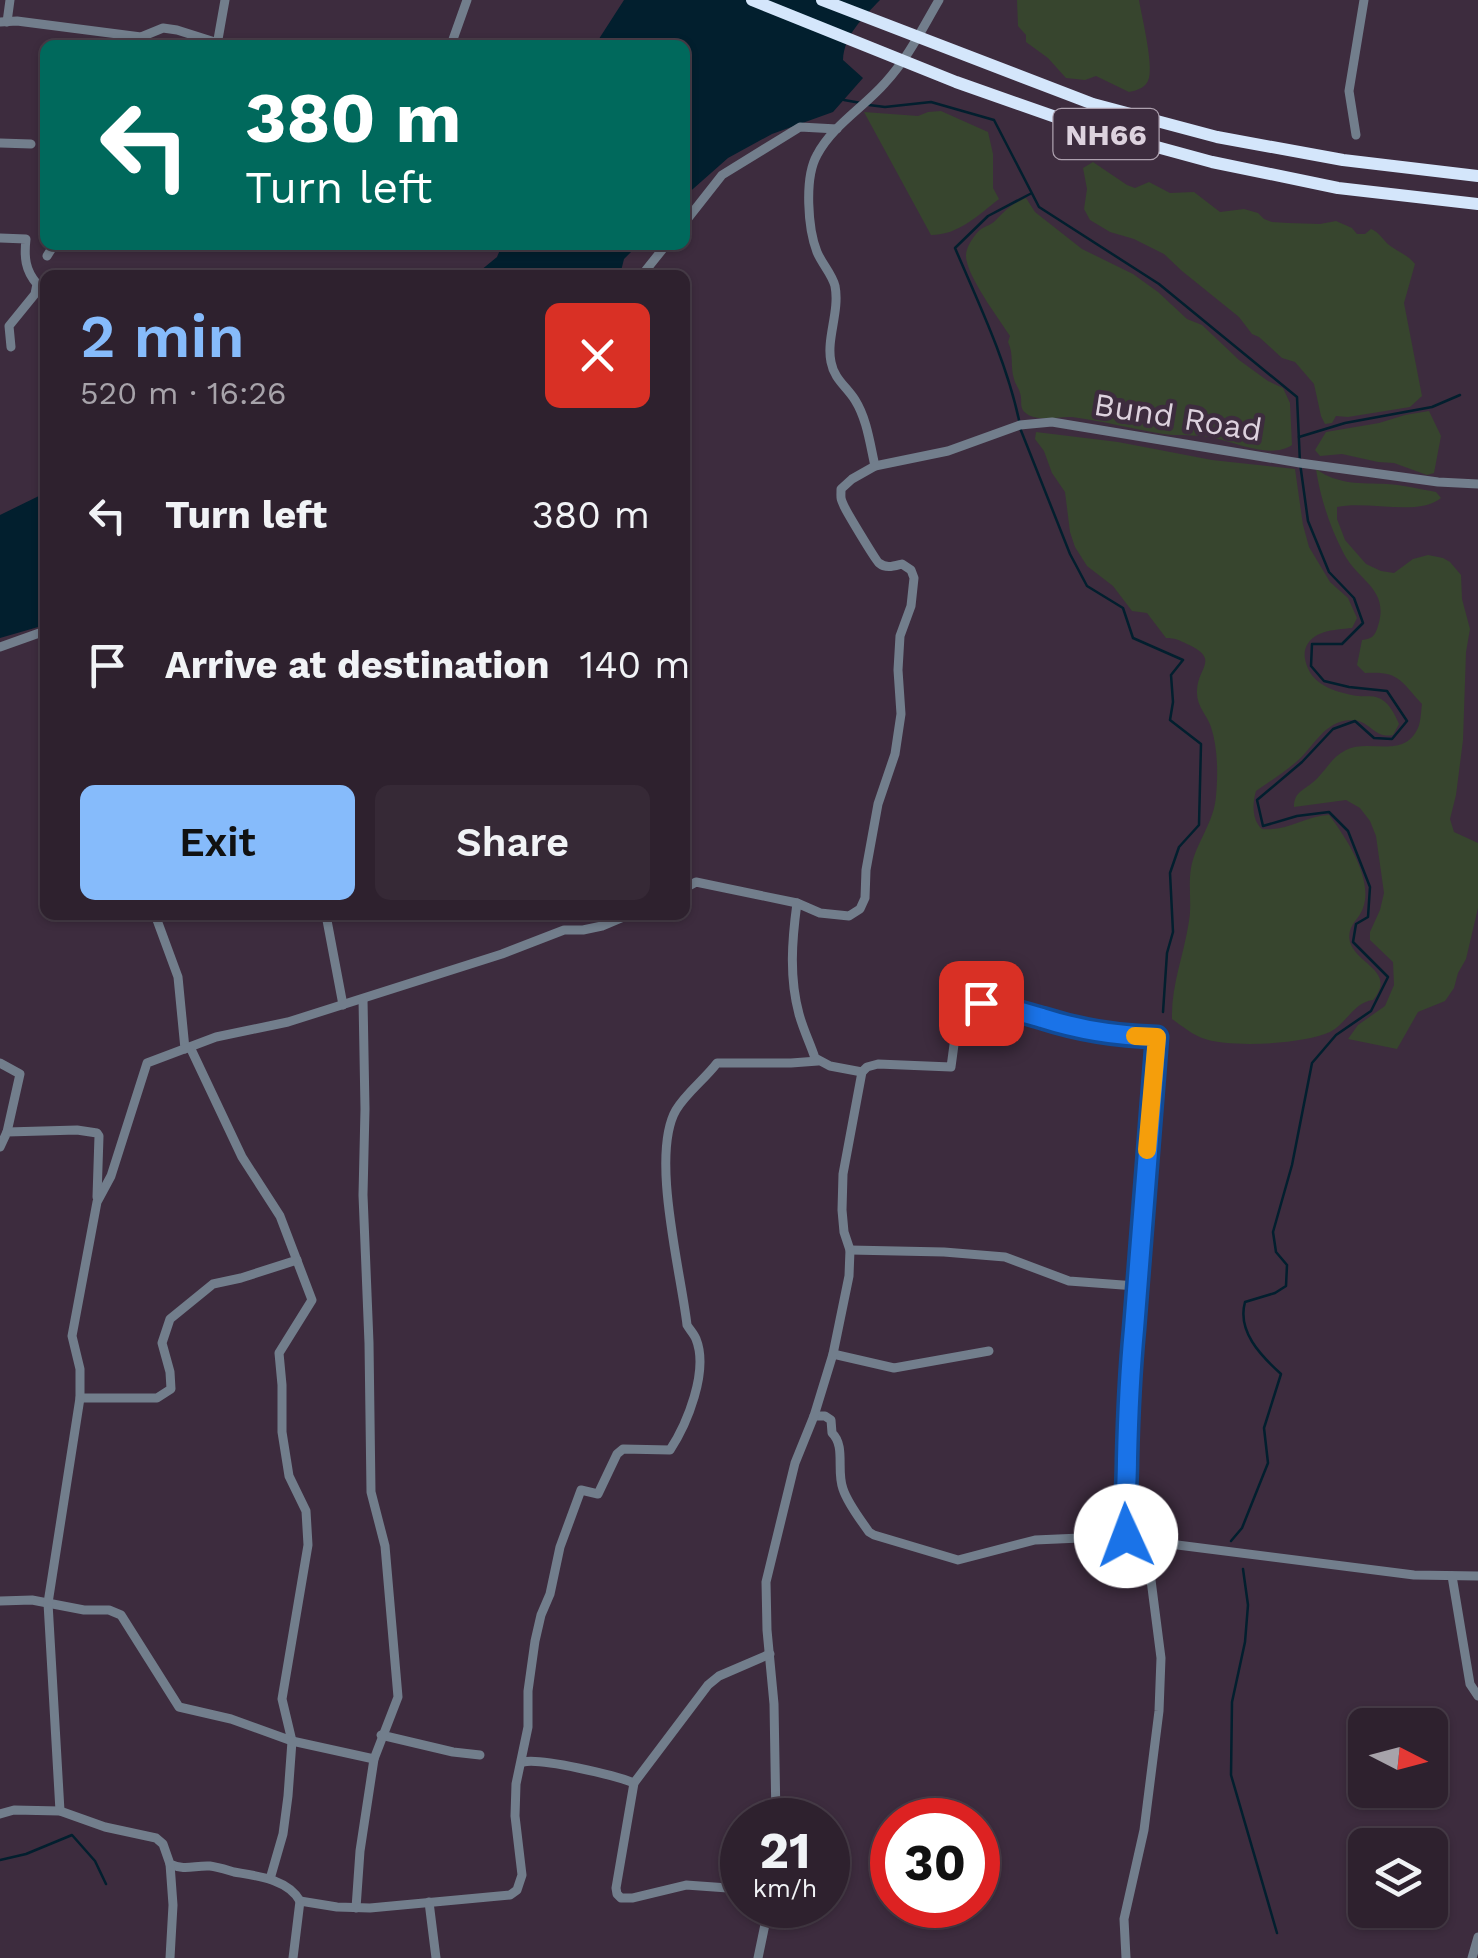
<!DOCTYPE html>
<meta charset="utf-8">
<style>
:root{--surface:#2e212e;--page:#362936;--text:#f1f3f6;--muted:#a7a3aa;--line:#493e4a;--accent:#86bbfb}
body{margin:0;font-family:"Work Sans",sans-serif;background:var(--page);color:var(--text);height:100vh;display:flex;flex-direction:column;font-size:38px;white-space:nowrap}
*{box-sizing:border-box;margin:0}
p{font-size:32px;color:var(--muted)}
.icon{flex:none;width:55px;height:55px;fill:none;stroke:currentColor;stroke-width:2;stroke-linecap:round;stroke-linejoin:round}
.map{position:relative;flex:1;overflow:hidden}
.sheet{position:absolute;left:40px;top:270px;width:650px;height:650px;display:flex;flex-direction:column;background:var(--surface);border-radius:15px;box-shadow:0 2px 8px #0004,0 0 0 2px var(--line)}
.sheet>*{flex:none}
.hud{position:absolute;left:40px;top:40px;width:650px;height:210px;border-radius:15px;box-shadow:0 2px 8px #0004,0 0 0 2px var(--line);background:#00695c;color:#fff;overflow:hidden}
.needle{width:65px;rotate:96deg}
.buttons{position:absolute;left:1348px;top:1708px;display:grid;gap:20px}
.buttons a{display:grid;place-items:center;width:100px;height:100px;border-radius:15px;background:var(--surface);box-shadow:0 2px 8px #0004,0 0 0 2px var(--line);font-size:50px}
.speed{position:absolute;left:720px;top:1798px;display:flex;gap:20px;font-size:50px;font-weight:700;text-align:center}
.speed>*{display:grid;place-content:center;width:130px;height:130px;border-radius:50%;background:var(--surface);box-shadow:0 2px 8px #0004,0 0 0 2px var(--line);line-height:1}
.speed small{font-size:25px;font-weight:400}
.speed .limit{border:15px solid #d22;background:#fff;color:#111}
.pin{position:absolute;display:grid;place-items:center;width:85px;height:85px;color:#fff;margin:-42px;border-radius:20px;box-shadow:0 5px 15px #0006}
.me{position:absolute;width:110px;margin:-55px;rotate:358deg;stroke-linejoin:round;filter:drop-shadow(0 0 8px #0008)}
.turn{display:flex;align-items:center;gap:35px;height:210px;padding:0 40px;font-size:45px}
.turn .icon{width:130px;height:130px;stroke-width:2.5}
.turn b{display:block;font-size:70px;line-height:85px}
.round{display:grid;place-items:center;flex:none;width:105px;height:105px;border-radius:15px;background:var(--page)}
.head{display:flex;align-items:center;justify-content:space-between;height:170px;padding:0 40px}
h1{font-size:60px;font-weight:600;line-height:75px;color:var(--accent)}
.primary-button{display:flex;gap:20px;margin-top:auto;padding:20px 40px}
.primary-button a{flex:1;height:115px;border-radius:15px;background:var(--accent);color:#111;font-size:40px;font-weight:600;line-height:115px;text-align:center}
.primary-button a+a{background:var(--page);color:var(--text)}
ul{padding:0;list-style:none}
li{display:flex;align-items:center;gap:30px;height:150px;padding:0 40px}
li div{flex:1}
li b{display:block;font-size:38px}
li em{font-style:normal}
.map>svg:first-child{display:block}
.green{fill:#37452e}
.water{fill:#021f2e}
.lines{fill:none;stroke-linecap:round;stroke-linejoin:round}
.stream{stroke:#021f2e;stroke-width:2.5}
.minor{stroke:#727e8c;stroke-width:9}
.highway-bridge{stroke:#d4e6fb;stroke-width:12}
.route-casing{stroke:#114b97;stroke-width:25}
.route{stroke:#1a73e8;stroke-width:18}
.slow{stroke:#f59e0b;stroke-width:18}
.labels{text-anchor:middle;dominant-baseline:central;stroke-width:9;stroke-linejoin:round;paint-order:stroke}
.shield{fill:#3d2c3e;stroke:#ada0ae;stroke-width:2.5}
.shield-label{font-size:30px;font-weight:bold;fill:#ddd2de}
.street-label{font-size:32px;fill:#ddd2de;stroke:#3d2c3e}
</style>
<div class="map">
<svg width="1478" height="1958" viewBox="0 0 1478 1958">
<rect width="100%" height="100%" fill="#3d2c3e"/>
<g class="green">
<path d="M1017,0H1139C1142,18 1153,62 1149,78C1146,88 1138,90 1129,92L1096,76L1085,80L1066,78L1048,58L1026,42V35L1018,26Z"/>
<path d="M941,111L988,132L993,154V188L999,199C978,215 959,235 931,235L864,112L918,116L928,112Z"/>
<path d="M1093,162L1127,185L1135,188L1149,182L1170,193L1194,192L1220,212L1244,209L1258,213L1264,219L1272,222L1288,223L1320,224L1336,221L1352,228L1357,234H1365L1371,229C1380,233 1382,239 1389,245C1398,252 1408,255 1415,264L1404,303L1422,396L1410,407L1348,417L1336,416L1332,423L1325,424L1321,416L1314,384L1295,362L1282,358L1259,337L1252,334L1239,317L1182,271L1164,254L1134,239L1110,232L1090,220L1084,209L1087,189L1083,168Z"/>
<path d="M1026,198L1035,212L1082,249L1133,274L1158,292L1187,319L1202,325L1239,360L1268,381L1283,388L1290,403L1292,445C1269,461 1228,438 1202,436C1189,435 1176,436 1163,434C1133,429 1103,421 1072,417C1059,416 1038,422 1027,414C1018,408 1023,401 1020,393C1019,388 1015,384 1014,379C1010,366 1014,354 1008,342L1010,336C999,319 965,274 966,255C966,248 972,239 976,234C982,226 988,227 995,221C1007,209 1010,205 1026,198Z"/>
<polygon points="1429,411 1441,436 1434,473 1427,475 1394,463 1378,462 1342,454 1320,456 1315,450 1326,432 1379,423 1405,415"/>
<path d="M1036,432L1118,442L1212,460L1295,469L1303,525L1309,547L1330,582L1348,598L1357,618L1352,628C1334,630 1311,630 1305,650C1304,656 1305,660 1307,666C1314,686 1338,693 1358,696C1366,697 1374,695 1381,699C1390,704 1395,715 1399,724L1393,735C1374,739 1369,719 1351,720C1323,721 1314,748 1295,763C1283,773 1269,782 1256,791C1252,804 1252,820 1262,829C1286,832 1305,816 1329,815C1345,836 1374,879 1363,908C1359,920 1346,926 1350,942C1357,965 1397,971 1373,1000C1354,1002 1346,1024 1330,1032C1304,1044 1233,1048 1205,1039C1194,1036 1182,1026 1172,1019C1171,985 1184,955 1189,921C1192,904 1188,886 1191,868C1196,842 1214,823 1216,796C1218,775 1218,748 1211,727C1207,715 1197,707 1197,693C1196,667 1222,660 1187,644C1179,640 1175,638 1166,638L1147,613L1132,611L1113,586L1087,566L1075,547L1070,532L1065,492L1052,473L1044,451L1035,439Z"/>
<path d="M1316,469C1338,485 1361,483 1387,484C1403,485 1420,489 1436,492L1441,498C1418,517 1368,500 1337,507V519L1345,540L1366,564L1381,571L1394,573L1413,559L1428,555L1443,558L1450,562L1461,575L1462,599L1470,629L1466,652L1463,740L1456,795L1450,819L1454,832L1478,843V908L1466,959L1458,973L1454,988L1445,1001L1418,1012L1397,1049L1348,1039L1358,1025L1385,1006L1394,985L1393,962L1370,940V932L1380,910L1384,893L1376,836L1370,821L1360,808L1346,800L1294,807C1294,793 1302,791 1312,783C1325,773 1330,758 1346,750C1369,738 1403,760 1418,728C1421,721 1421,711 1422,704C1400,680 1399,671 1365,673L1357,665L1362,640C1372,639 1375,636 1378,626C1390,588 1357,581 1343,552C1330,527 1320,497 1316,469Z"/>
</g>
<g class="water">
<path d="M624,0H880C863,18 844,35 843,60L863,78L833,112L772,134L728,158L685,196V45H595Z"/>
<polygon points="502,245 638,245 624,259 620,275 475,275 497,257"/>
<polygon points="45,493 45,625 0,638 0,515"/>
</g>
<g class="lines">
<g class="stream">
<polyline points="844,100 861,103"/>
<path d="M869,105L885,107L931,102L994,120L1039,207L1159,284L1297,397L1300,463L1308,521L1329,572L1354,598L1363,623L1342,644H1312L1311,666L1324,681L1349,687L1387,691L1407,721L1392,739L1374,738L1355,721L1333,729L1302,762L1257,800L1263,826L1297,816L1329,812L1348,831L1370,887L1368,917L1356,924L1353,942L1388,977L1371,1011L1336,1035L1312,1063L1292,1165L1273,1232L1276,1252L1287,1265L1286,1286L1275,1293L1245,1302C1237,1331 1260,1355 1281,1374L1264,1428L1268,1463L1242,1528L1231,1541"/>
<path d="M1019,420C1006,360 979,304 955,248L988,216L1030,194"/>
<polyline points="1020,428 1070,554 1087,586 1123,608 1133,638 1183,660 1171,675 1173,702 1170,720 1201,744 1199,825 1179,847 1170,873 1173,932 1167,953 1163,1012"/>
<polyline points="1299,437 1345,423 1432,407 1460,395"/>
<polyline points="1243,1569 1248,1605 1245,1642 1232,1702 1231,1775 1277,1933"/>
<polyline points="0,1860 26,1854 72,1835 95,1861 106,1884"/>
</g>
<g class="minor">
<polyline points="0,22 17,21 141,37 163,28 177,30 218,43"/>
<polyline points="7,22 10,0"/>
<polyline points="217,45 225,0"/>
<polyline points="451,45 467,0"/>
<polyline points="1356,135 1349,91 1364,0"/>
<polyline points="0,143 31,144"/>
<polyline points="685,222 722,175 800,127 837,129"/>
<path d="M0,238L26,239C24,257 25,270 37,284L35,294L9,326L11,347"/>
<polyline points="47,256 54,245"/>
<polyline points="642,275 666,245"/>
<path d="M875,466C870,444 867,419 855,400C847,387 834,379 831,362C826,339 840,311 835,286C832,274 822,264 817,252C808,229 804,178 817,155C832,126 864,107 885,83C908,58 922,29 939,0"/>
<polyline points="0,647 45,631"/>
<polyline points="685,888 696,882 797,903"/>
<polyline points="326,915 343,1005"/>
<polyline points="157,920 178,977 185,1049"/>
<polyline points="190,1047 242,1157 280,1216 312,1300 279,1353 282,1385 282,1432 289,1476 306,1511 308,1545 282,1699 292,1741 288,1796 283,1834 270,1879"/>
<polyline points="0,1063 20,1074 7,1132"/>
<polyline points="0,1147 7,1132 77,1130 97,1133 99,1136 97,1197"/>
<polyline points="850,1250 944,1252 1005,1257 1069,1281 1136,1286 1157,1037 1118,1036 1041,1018 1003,1006 960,1000 951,1067 878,1064 867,1067 862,1072"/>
<polyline points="833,1354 894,1368 989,1351"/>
<polyline points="80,1398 157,1398 171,1389 170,1372 162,1343 170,1319 213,1284 241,1278 297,1260"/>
<path d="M814,1416H825L831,1420L832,1433C846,1446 836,1471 843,1489C848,1504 860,1519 869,1532L874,1535L958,1560L1035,1540L1126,1536"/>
<polyline points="1146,1541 1414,1575 1478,1576"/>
<polyline points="1452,1576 1470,1684 1478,1696"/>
<polyline points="0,1601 32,1600 84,1610 109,1610 121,1615 179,1707 231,1719 292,1741 374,1759"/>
<polyline points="381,1735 453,1752 480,1755"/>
<path d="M523,1762C542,1758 614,1775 634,1783"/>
<polyline points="60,1811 48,1603 80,1398 80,1369 72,1336 97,1202 111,1176 147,1063 216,1037 288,1022 502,954 564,930 583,930 602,926 628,915"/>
<path d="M0,1814L14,1810L60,1811L105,1827L156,1838L163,1844L170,1864C185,1871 195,1865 210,1866C218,1867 227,1870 234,1872C257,1876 288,1879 300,1901"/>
<path d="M776,1820L774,1704L767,1630L766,1582L795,1463L814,1416L833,1354L849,1276L850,1250L844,1232L842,1210L843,1174L862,1072L830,1066L815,1058C810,1043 803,1029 799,1014C789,977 792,940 797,903L820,913L849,916L860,909L865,898L866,870L878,804L895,754L901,714L898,670L900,636L911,606L914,578L911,570L902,564C894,566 886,569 879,563C876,561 846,511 844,506C840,497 841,499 841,489L852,479L875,466L948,451L1020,425L1052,422L1300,463L1438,482L1478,484"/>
<polyline points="170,1864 173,1905 170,1958"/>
<polyline points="742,1889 686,1885 632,1898 621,1898 617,1894 616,1888 634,1783 708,1685 719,1676 770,1654"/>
<polyline points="429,1902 436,1958"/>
<polyline points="356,1908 360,1851 374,1759 398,1697 385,1546 371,1492 369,1343 363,1195 365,1109 363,999"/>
<path d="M293,1958L300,1901L337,1907L370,1908L510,1895L517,1890L522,1875L515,1816L516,1784L528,1727V1691L535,1641L541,1615L550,1594L560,1547L581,1490L598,1494L617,1454L623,1449L670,1450C687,1424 709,1371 696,1339C694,1334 690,1330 687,1325C681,1272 650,1155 676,1110C686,1093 705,1079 717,1063H791L818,1061"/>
<polyline points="758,1958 769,1905"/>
<polyline points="1126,1958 1124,1919 1144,1830 1159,1711 1161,1658 1146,1541 1126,1536 1125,1521 1127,1424 1136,1286"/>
<polyline points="1472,1958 1478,1937"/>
</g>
<g class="highway-bridge">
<polyline points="752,0 956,82 1087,128 1212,162 1338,188 1478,204"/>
<polyline points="822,0 1093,104 1217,137 1343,160 1478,176"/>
</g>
</g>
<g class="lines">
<g class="route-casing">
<path id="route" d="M981,1003C1003,1006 1021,1012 1042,1018C1079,1030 1118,1036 1157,1037C1149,1134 1141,1231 1134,1329C1130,1372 1128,1415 1127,1459C1127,1485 1124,1510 1126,1536"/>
</g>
<use href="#route" class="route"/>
<polyline class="slow" points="1135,1036 1157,1037 1147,1150"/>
</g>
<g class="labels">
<rect class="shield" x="1053.5" y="109" width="105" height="50" rx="8"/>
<g class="shield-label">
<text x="1106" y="134">NH66</text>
</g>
<g class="street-label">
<text transform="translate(1178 417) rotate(9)">Bund Road</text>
</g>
</g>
</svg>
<div class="buttons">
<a><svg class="needle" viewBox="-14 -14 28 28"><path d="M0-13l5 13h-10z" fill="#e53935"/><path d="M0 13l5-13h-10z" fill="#a7a3aa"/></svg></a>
<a><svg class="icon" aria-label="layers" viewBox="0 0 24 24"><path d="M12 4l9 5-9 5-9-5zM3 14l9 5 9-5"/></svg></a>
</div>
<div class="speed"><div>21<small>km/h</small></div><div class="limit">30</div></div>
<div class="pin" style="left:981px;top:1003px;background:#d93025"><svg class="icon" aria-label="arrive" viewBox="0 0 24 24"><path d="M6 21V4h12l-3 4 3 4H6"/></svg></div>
<svg class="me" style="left:1126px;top:1536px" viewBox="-20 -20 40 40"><circle r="19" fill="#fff"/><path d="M0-13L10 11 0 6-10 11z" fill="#1a73e8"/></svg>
<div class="hud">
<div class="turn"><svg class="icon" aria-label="left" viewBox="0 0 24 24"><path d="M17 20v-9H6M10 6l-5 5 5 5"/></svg><div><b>380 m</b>Turn left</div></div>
</div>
<section class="sheet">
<div class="head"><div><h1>2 min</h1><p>520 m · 16:26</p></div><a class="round" style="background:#d93025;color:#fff"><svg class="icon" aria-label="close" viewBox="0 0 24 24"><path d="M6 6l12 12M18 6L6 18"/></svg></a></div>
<ul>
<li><svg class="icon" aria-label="left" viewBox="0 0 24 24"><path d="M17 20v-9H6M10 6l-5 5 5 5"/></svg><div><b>Turn left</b></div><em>380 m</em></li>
<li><svg class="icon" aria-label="arrive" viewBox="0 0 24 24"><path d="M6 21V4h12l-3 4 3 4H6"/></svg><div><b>Arrive at destination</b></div><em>140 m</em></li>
</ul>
<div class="primary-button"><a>Exit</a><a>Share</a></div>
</section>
</div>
